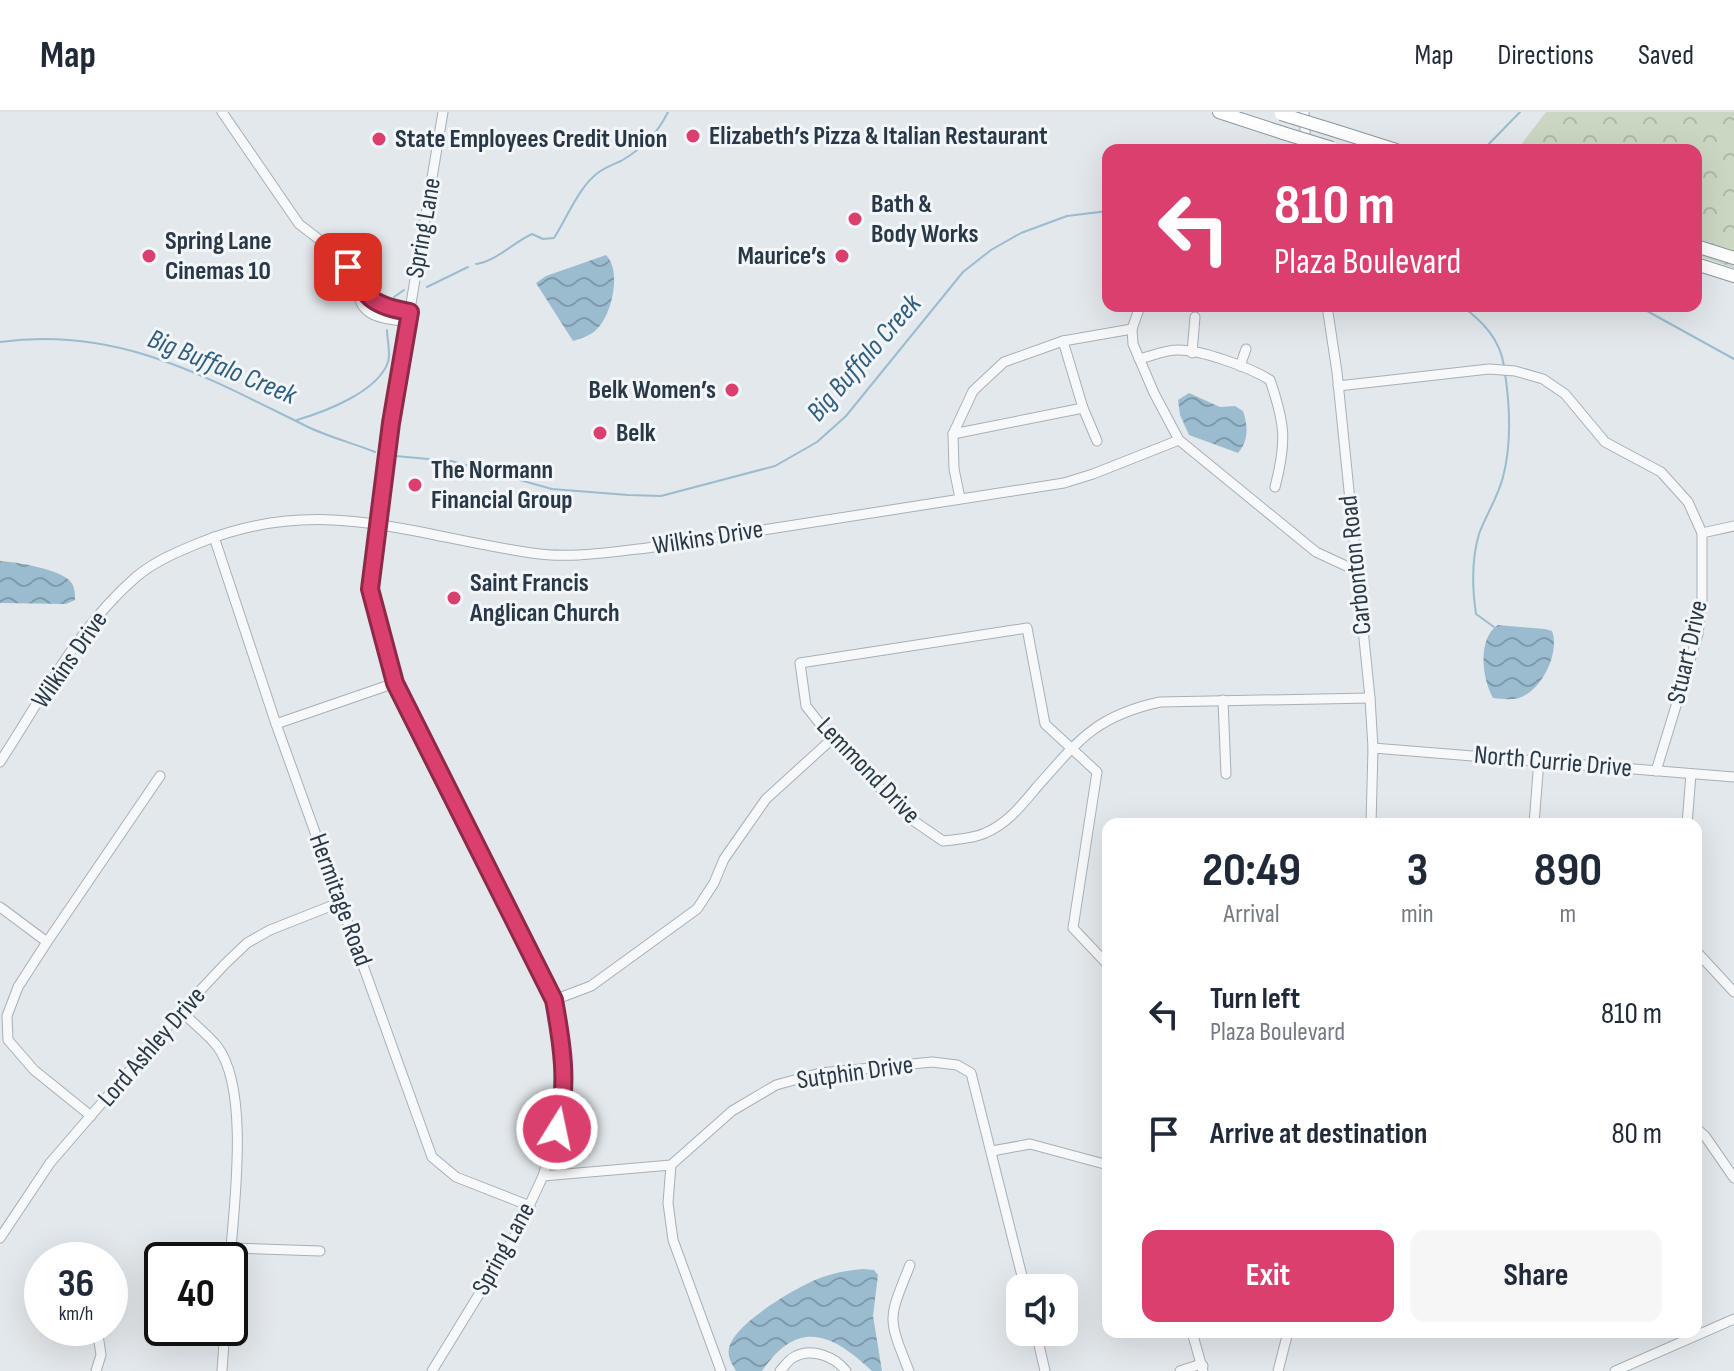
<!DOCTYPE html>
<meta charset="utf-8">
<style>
:root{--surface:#fff;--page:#f6f6f7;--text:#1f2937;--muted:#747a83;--line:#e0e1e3;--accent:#da3f6d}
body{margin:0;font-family:"Sofia Sans Condensed",sans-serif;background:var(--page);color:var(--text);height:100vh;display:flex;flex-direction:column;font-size:30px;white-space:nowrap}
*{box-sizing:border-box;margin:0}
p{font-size:26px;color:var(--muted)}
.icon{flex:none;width:44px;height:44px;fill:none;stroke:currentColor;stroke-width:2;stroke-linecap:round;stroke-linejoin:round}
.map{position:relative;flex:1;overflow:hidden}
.sheet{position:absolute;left:1102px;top:706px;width:600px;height:520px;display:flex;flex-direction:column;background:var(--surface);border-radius:16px;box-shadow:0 8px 32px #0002}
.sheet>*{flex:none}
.top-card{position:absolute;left:1102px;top:32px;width:600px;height:168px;border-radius:16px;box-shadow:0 8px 32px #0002;background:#da3f6d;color:#fff;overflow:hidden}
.fabs{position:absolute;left:1006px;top:1162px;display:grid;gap:16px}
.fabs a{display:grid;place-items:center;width:72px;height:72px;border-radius:16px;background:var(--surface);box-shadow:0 8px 32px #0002;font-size:40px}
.speed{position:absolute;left:24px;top:1130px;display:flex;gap:16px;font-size:40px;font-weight:700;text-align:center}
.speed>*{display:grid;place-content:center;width:104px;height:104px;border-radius:50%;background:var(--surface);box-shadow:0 8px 32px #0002;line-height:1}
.speed small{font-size:20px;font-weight:400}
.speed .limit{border:4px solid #111;border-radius:12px;background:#fff;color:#111}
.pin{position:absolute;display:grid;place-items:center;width:68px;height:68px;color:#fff;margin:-34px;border-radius:16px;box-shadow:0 4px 12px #0006}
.me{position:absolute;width:88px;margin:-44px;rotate:10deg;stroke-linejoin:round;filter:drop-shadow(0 0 6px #0008)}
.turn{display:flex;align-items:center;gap:28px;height:168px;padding:0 40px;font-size:36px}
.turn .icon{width:104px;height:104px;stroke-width:2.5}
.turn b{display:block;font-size:56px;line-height:68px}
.eta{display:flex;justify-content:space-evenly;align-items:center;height:136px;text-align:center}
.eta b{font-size:48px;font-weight:700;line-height:56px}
.action{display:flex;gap:16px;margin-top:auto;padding:16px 40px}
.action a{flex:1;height:92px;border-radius:16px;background:var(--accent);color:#fff;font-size:32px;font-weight:700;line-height:92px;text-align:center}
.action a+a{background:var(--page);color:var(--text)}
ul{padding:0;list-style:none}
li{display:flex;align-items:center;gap:24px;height:120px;padding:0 40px}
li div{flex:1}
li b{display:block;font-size:30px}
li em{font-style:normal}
header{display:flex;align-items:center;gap:48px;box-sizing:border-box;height:112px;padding:0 40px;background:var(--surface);border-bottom:2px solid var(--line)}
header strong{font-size:38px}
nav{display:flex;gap:44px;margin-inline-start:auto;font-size:28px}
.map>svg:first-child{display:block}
.park{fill:url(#park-crowns)}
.water{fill:url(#water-waves)}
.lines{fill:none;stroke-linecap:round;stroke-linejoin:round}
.stream{stroke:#9bbccf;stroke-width:2}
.minor-casing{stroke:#a7b0b7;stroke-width:11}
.highway-casing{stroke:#8998a4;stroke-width:14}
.minor{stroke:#f6f8fa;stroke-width:9}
.highway{stroke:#fff;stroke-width:12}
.highway-bridge-casing{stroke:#8998a4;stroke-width:14;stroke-linecap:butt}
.highway-bridge{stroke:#fff;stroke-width:12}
.route-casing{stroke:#8e2947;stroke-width:20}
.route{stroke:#da3f6d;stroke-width:14}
.poi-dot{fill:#da3f6d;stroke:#f3f6f9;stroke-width:3}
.labels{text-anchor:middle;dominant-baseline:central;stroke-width:6;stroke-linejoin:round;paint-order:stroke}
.poi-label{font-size:26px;font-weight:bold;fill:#293846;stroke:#f3f6f9;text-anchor:start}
.street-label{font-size:26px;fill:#293846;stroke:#f3f6f9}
.water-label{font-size:28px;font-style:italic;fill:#2f5e7e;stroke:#f3f6f9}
</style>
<header>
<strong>Map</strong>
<nav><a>Map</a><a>Directions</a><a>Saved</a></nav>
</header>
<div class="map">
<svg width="1734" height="1259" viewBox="0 0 1734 1259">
<defs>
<pattern id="park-crowns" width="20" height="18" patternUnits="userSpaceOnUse" patternTransform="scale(2)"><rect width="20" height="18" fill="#cbd7c3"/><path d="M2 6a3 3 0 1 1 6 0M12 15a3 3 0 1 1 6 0" fill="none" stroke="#aeb9a9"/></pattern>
<pattern id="water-waves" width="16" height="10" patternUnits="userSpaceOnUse" patternTransform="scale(2)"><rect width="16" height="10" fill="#9bbccf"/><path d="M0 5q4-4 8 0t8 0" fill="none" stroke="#7e9aaa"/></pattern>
</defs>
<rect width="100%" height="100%" fill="#e3e8ec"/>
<polygon class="park" points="1546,0 1734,0 1734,156 1696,143 1696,38 1517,38"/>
<g class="water">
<path d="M606,143C622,158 612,203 597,217C590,224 582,226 573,229L536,171L546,164Z"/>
<path d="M1189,281L1220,295L1235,294L1243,299C1248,314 1249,329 1238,341L1189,323L1180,303L1178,288Z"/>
<path d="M0,449C17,450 59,457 70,469C75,474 75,482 75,488L66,492L0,491Z"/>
<path d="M1498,513L1545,517L1552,519C1560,541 1542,578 1519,586C1511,588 1501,587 1493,586C1482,567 1477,526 1498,513Z"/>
<path d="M863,1157L874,1158L878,1163L873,1204L882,1259H872C832,1221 798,1206 762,1259H736C732,1252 727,1245 729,1236C734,1211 802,1171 826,1164C838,1160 851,1158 863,1157Z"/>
</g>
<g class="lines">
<g class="stream">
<polyline points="1483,38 1520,0"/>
<path d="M476,152C495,150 514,130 532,122L543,127L554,126C567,106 579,74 599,60C606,55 614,52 621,49C643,36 657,22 668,0"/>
<polyline points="427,175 468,155"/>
<polyline points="394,185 404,178"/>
<path d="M1462,194C1483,210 1500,227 1504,254"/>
<polyline points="1638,194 1734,247"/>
<path d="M0,230C118,214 204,264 306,314C328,325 353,331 375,340"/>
<path d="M297,308C324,300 378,280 388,250C391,242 387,227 387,218"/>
<polyline points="395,344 451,349 552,377 628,383 661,384 775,354 817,330 846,304 963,160 991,138 1021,121 1067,104 1108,99"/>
<path d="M1494,515L1476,502C1472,475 1471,449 1479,422C1486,403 1498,385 1503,365C1512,331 1510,295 1505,261"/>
</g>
<g class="minor-casing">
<g id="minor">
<polyline points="222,0 299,112 329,135 349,156 358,173 373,189 382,195 410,200"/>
<polyline points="1304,0 1306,38"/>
<path d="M358,173C357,206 382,206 408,210"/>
<polyline points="1140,194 1132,217 1133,232 1154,281 1179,328 1316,440 1357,459"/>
<polyline points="1327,194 1337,260 1370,586 1373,636 1371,712"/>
<polyline points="1063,229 1083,296 1097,329"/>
<polyline points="1192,241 1195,205"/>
<path d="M1139,247C1151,244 1166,238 1177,238C1200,237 1251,256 1270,268C1285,312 1287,329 1275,375"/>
<polyline points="1240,254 1246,237"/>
<polyline points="1338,274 1489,257 1515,259 1543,267 1565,282 1605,330 1661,360 1688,390 1702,421 1702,488 1698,522 1656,659"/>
<polyline points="953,322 1083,296"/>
<polyline points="960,386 954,357 953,322 973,279 1004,250 1063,229 1132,217"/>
<polyline points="1702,421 1734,414"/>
<polyline points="214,425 276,612 432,1045 456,1065 530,1094"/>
<polyline points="1223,588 1226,662"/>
<polyline points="276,612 395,571"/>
<polyline points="1373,636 1734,665"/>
<path d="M0,650C41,587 79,514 136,465C155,449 177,440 199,431C321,381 412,424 532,441C570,447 609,440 647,436L1064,371L1093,362L1179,328"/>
<polyline points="1534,712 1539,648"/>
<polyline points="1687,712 1691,662"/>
<polyline points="0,795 47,830"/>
<polyline points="1696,839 1734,880"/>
<path d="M1108,853L1073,816L1097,660L1045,612L1027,516L800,551L806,594L832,627L908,705L943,729C956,727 973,727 985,721C1007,712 1022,693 1036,676C1078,629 1095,604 1160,590L1370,586"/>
<polyline points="554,888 591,874 697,797 714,771 724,747 766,687 832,627"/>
<path d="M181,899C193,911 207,922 217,934C250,977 234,1094 230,1148"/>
<polyline points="91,1004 34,958 8,928 7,904 18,875 47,830 160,664"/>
<polyline points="1696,1016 1705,1024 1734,1066"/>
<polyline points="992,1039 1030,1032 1108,1053"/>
<polyline points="671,1053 668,1091 673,1128 721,1259"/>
<polyline points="543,1064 671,1053 732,999 776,973 820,961 932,950 957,953 971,961 1025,1176"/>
<polyline points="0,1126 50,1051 181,899 225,852 247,831 270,818 341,790"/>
<polyline points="231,1136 320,1139"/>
<polyline points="1036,1220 1045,1259"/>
<polyline points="1192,1220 1203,1259"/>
<polyline points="96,1259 101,1243 97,1216"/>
<polyline points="222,1259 225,1216"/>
<polyline points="432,1259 516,1122 543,1064 564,993 562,934 554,888 395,571 370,477 391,311 443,0"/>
<path d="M780,1259C784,1255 789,1247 794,1245C812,1235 835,1245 846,1259"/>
<path d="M909,1259C887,1204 888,1208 910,1153"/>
<polyline points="1180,1259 1201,1252 1203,1254"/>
<polyline points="1278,1259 1288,1220"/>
<polyline points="1615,1259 1734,1207"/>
</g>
</g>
<g class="highway-casing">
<g id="highway">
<polyline points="1219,0 1283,21"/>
<polyline points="1333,18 1396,38"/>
<polyline points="1696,134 1734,146"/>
<polyline points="1696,152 1734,164"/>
</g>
</g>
<use href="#minor" class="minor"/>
<use href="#highway" class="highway"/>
<g class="highway-bridge-casing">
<g id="highway-bridge">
<polyline points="1281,2 1333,18"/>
<polyline points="1283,21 1332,36"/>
</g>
</g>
<use href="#highway-bridge" class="highway-bridge"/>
</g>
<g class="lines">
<g class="route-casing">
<path id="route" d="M348,155C368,187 371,193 410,200L391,311L370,477L395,571L554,888C562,931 569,975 557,1017"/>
</g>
<use href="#route" class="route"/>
</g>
<g class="poi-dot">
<circle cx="693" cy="24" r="8"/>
<circle cx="379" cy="27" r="8"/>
<circle cx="855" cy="107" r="8"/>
<circle cx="149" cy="144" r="8"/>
<circle cx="842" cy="144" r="8"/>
<circle cx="732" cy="278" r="8"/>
<circle cx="600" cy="321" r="8"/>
<circle cx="415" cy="373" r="8"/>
<circle cx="454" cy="486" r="8"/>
</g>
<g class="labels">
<g class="poi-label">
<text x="709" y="24">Elizabeth’s Pizza &amp; Italian Restaurant</text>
<text x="395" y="27">State Employees Credit Union</text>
<text x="871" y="92">Bath &amp;<tspan x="871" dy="30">Body Works</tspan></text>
<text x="165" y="129">Spring Lane<tspan x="165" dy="30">Cinemas 10</tspan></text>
<text x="826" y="144" text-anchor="end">Maurice’s</text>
<text x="716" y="278" text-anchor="end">Belk Women’s</text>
<text x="616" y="321">Belk</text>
<text x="431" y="358">The Normann<tspan x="431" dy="30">Financial Group</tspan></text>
<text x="470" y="471">Saint Francis<tspan x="470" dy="30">Anglican Church</tspan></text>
</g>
<g class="street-label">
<text transform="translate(424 116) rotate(-80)">Spring Lane</text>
<text transform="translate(708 426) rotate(-9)">Wilkins Drive</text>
<text transform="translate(1356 453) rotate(-96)">Carbonton Road</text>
<text transform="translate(1688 540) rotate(-77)">Stuart Drive</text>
<text transform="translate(70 548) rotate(-55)">Wilkins Drive</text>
<text transform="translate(1553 650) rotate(5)">North Currie Drive</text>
<text transform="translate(868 659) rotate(46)">Lemmond Drive</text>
<text transform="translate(340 788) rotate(70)">Hermitage Road</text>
<text transform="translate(152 935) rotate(-49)">Lord Ashley Drive</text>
<text transform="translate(855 961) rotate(-8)">Sutphin Drive</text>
<text transform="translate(504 1137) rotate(-61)">Spring Lane</text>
</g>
<g class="water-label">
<text transform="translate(864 246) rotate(-49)">Big Buffalo Creek</text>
<text transform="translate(222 255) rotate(22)">Big Buffalo Creek</text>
</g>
</g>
</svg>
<div class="fabs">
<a><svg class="icon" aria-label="sound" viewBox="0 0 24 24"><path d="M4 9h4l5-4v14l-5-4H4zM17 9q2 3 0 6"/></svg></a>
</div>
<div class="speed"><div>36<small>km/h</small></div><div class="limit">40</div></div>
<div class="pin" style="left:348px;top:155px;background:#d93025"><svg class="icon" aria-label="arrive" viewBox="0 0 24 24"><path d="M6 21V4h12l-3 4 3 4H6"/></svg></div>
<svg class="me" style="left:557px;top:1017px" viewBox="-20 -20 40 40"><circle r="17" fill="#da3f6d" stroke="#fff" stroke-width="3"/><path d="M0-11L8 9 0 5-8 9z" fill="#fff"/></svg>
<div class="top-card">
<div class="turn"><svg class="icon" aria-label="left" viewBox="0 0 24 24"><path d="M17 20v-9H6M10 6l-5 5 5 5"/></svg><div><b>810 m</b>Plaza Boulevard</div></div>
</div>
<section class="sheet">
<div class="eta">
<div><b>20:49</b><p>Arrival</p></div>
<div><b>3</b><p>min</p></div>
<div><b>890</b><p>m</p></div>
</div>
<ul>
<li><svg class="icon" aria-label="left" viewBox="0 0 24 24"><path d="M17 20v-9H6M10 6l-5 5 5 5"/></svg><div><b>Turn left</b><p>Plaza Boulevard</p></div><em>810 m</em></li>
<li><svg class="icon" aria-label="arrive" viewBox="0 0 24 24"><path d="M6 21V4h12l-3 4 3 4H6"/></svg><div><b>Arrive at destination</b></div><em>80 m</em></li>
</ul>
<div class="action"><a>Exit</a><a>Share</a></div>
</section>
</div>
